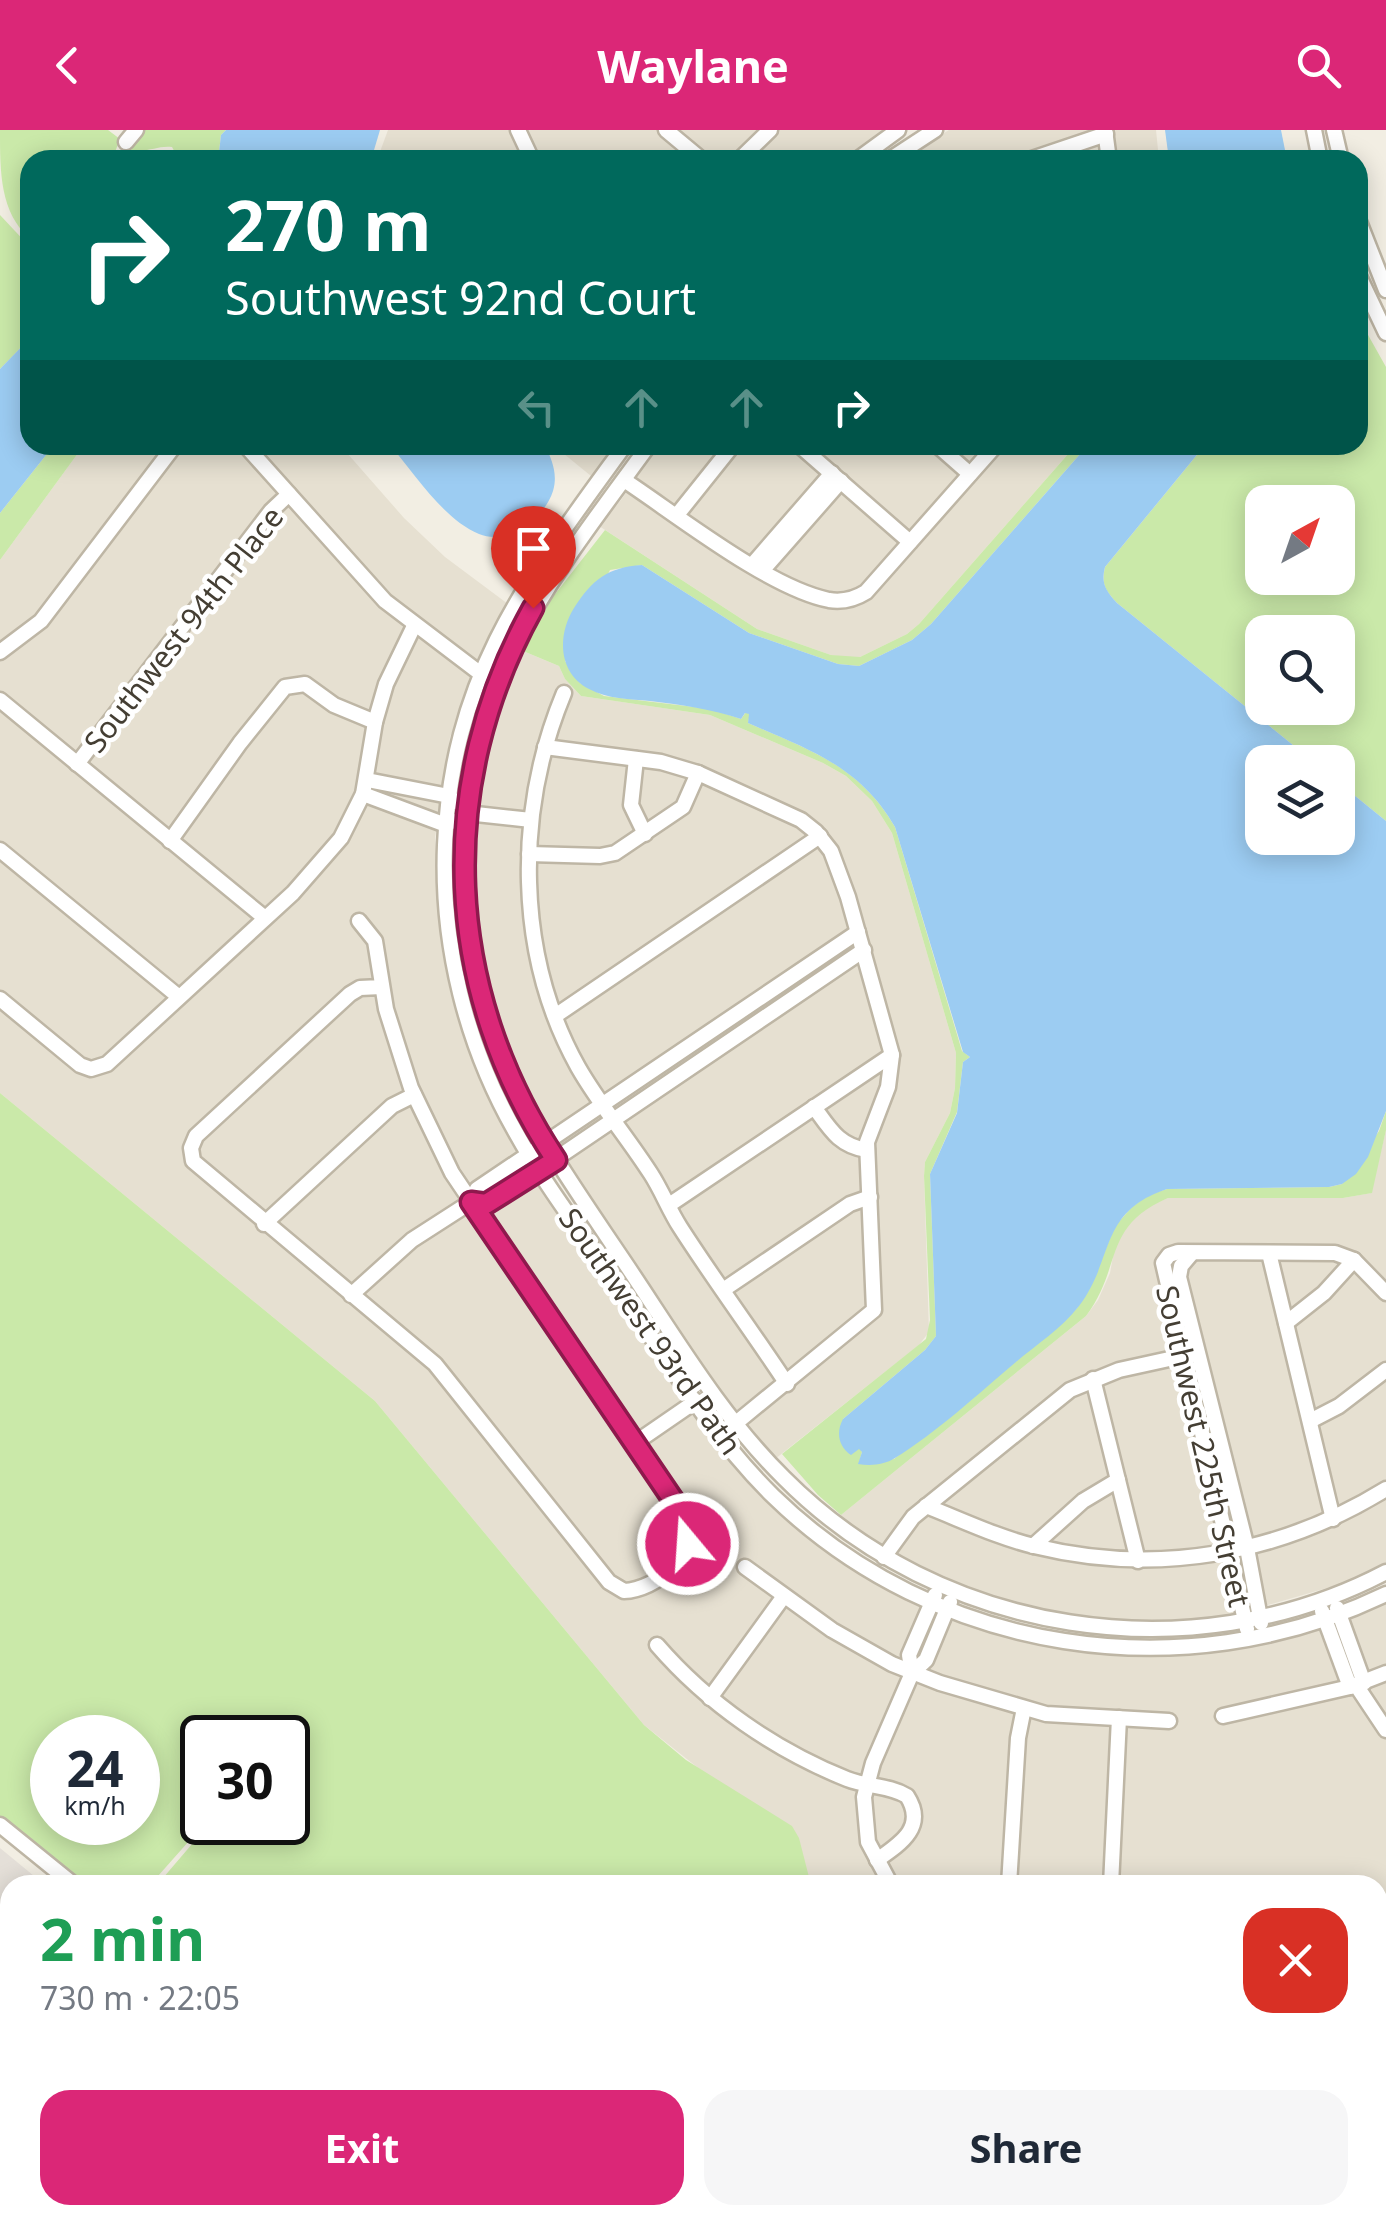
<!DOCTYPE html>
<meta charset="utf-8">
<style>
:root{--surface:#fff;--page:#f6f6f7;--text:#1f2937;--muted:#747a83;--accent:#db2777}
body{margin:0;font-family:"Noto Sans",sans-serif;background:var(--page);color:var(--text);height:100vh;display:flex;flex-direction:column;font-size:38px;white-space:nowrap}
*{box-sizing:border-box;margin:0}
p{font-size:32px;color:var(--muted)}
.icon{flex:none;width:55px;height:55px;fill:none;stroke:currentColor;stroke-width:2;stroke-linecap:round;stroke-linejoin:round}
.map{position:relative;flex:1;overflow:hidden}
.details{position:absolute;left:0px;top:1745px;width:1388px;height:350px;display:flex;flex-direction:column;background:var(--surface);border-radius:30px 30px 0 0;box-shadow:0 5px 25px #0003}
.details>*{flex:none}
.hud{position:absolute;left:20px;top:20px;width:1348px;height:305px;border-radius:30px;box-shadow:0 5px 25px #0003;background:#00695c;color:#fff;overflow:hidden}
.needle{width:65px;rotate:40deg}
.controls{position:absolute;left:1245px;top:355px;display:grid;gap:20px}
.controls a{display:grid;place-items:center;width:110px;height:110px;border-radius:20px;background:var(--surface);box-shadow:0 5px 25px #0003;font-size:50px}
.speed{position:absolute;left:30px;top:1585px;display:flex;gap:20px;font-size:50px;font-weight:700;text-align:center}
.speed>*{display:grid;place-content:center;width:130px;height:130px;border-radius:50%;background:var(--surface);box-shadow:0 5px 25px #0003;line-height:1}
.speed small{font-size:25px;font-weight:400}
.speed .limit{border:5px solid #111;border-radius:15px;background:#fff;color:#111}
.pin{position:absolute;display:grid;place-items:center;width:85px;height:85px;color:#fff;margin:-102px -42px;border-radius:50% 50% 50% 0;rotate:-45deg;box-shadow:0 0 10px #0007}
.pin .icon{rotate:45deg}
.me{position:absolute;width:110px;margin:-55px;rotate:342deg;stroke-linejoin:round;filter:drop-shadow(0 0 8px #0008)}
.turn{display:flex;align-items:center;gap:35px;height:210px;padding:0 40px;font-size:45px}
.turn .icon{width:130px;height:130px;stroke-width:2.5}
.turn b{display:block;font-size:70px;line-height:85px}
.lanes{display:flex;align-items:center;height:95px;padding:0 40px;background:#0003;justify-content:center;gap:50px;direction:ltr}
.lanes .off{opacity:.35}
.round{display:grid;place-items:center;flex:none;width:105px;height:105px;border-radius:30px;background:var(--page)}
.overview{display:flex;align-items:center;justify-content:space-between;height:170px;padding:0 40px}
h1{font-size:60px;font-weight:700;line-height:75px;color:#1e9e55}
.cta{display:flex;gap:20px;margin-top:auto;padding:20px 40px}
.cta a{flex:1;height:115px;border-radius:30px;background:var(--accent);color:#fff;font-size:40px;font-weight:700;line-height:115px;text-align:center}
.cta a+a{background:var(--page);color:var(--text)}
header{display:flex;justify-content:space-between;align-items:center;height:130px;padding:0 40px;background:var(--accent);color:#fff;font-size:45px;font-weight:700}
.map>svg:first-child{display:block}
.residential{fill:#e6e0d1}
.industrial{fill:#e4dfd8}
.green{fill:#cae9a9;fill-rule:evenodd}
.water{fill:#9cccf2}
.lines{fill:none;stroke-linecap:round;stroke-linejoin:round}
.minor-casing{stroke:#beb6a5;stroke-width:19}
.minor{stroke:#fff;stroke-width:14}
.route-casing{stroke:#8e194d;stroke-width:25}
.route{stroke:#db2777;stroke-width:18}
.labels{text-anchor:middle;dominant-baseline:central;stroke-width:9;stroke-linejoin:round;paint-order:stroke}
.street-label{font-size:30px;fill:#443e33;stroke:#fff}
</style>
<header><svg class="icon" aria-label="back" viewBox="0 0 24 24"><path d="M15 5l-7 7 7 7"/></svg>Waylane<svg class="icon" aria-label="search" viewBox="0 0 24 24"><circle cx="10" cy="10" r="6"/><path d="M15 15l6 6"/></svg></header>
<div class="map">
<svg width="1386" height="2095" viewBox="0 0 1386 2095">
<rect width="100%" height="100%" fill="#f2eee3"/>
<g class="residential">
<polygon points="388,0 891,0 850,30 377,30"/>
<polygon points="949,0 1156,0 1159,30 900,30"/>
<polygon points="84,315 340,315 404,388 445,427 508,474 450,607 435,708 441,816 451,866 493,979 514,1015 713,1310 780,1382 783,1380 841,1429 918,1474 961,1491 1029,1511 1088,1521 1175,1524 1248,1515 1317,1500 1386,1469 1386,1872 1378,1882 1378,1755 811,1755 805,1739 702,1641 644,1595 375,1271 0,963 0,430"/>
<polygon points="553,315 621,315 596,350"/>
<polygon points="657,315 1076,315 919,494 907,504 860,527 849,528 831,525 757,499 599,396 621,370"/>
<polygon points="518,519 559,536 565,549 581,566 710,585 823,633 846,646 872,671 892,703 956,923 955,958 950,983 925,1032 924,1046 929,1202 919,1215 775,1329 726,1273 640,1145 619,1109 538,994 494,895 480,842 471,785 469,700 484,612"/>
<polygon points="1386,1000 1386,1437 1372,1445 1223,1488 1159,1497 1097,1493 955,1458 836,1389 1086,1186 1098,1170 1110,1143 1115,1115 1127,1094 1144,1078 1168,1068 1343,1068 1371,1063"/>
</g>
<polygon class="industrial" points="0,1718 45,1755 10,1755 10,2085 446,2085 458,2095 0,2095"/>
<g class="green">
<path d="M0,0H108L120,9L112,30H30V109C0,82 0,43 0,0Z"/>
<path d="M143,0H226L221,5L218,30H179L172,17C157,15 147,24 128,19Z"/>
<polygon points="0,85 30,117 30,208 0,239"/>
<path d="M1358,187L1386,237V691L1338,652V632H1314L1117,473C1105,460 1101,454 1105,437L1205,315H1358ZM1262,372H1338V448H1262ZM1262,502H1338V578H1262Z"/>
<polygon points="54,315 84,315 0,430 0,383"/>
<path d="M1076,315H1088L931,494L912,510L859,536L838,534L749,503L642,435L610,440L565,531L580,553L604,566L711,579L741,589L746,582L750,584L748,593C810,620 860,636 895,697L962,921L970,927L963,932L957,982L930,1044L936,1206L925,1220L843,1289L862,1322L859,1333L894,1329L1051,1202L1077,1178L1090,1158L1115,1096L1132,1077L1148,1065L1167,1059L1329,1057L1342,1054L1379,1001L1386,981V1000L1372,1063L1343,1068H1168C1102,1096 1123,1137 1086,1186L841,1385L818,1365L782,1324L926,1209L930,1190L924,1046L925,1032L950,983L955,958L956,923L892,703L872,671L846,646L823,633L710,585L581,566L565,549L559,536L523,521L552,468L605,400L757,499L831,525L860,527L907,504L919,494Z"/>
<path d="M0,963L375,1271L644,1595L686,1630L792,1696L799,1708L811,1755H157L210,1693L288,1692V1608H202V1692L205,1693L150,1755H83L0,1687ZM52,1608H138V1692H52Z"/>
<polygon points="1386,1872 1386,2095 498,2095 486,2085 1378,2085 1378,1882"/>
</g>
<g class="water">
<polygon points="226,0 380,0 371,30 218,30 221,5"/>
<polygon points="1165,0 1281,0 1287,30 1169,30"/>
<polygon points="30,208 30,315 54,315 0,383 0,239"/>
<path d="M390,315H545C552,330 558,344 553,361C544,389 508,416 479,404C443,389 415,344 390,315Z"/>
<path d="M1088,315H1205L1105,437C1101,453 1105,460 1117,473L1314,632H1262V708H1338V652L1386,691V981L1368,1027L1356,1044L1342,1054L1329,1057L1167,1059C1098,1082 1115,1129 1079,1176C1062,1198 1036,1215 1016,1232C978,1264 936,1303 895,1328C884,1335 871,1336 858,1334L862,1322L859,1319L851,1325C838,1316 836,1302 843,1289L925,1220L936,1206L930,1044L957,983L963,932L970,927L963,922L895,697C860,636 809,620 748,593L749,584L745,583L741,589C711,579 682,575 650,571C630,569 607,569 589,559C558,543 557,505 574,478C592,450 608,437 642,435L749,503L838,534L859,536L912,510L931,494Z"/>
</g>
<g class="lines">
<g class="minor-casing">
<g id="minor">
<polyline points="518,0 532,30"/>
<polyline points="666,0 702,30"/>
<polyline points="1105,0 1109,30"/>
<polyline points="1314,0 1320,30"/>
<polyline points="1334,0 1341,30"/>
<polyline points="126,12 136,0"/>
<polyline points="739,30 770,0"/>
<polyline points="857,30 898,0"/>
<polyline points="889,30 935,0"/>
<polyline points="1029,30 1106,4"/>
<polyline points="1358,89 1386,160"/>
<polyline points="1358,144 1386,203"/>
<polyline points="245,315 385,471 481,544"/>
<path d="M625,315C529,447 452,543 445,715C441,815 466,915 515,1001C542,1050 576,1095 608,1141C659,1217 707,1301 773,1366C935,1524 1183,1562 1386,1464"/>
<path d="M649,315C552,448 472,542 464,716C456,889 529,991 621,1127C672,1202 719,1284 784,1348C940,1505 1190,1545 1386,1442"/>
<polyline points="799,315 910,412"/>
<polyline points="937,315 970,344"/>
<path d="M624,350C677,385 769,458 829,470C842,472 855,469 866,462L996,315"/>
<polyline points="677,385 733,315"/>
<polyline points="752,435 832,343"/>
<polyline points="762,441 841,351"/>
<polyline points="0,522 41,491 175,315"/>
<path d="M564,563C515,681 515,824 578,937C599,974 628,1008 651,1044C662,1061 669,1080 680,1097C714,1150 752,1201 787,1254"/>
<polyline points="0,570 265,788"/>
<polyline points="545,617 661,632 698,643 801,690 816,702 831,721 848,767 892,925 888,957 867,1012 874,1180 736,1293"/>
<polyline points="636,629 631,675 645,704"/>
<polyline points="77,634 271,381 289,364"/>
<polyline points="367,650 449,666 455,672"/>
<polyline points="363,664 446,695 453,691"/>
<polyline points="467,683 531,690"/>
<polyline points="170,711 240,613 285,557 305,554 334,575 375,592"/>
<polyline points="0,720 179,867"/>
<polyline points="529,724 600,726 615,723 683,677 698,643"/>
<path d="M359,791L375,811L386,879L411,958L452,1043L687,1391C697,1425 656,1460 624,1461L609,1452L435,1234L193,1031L191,1018L196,1006L350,864L360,858L381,857"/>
<polyline points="0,869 80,935 91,939 107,934 293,763 341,708 363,664 375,592 386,554 414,496"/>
<polyline points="555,886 820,706"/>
<path d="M814,977C830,999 839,1016 867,1020"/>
<polyline points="471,1072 486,1074 526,1049 864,820"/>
<polyline points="669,1075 892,925"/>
<polyline points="264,1094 392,976 414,965"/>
<polyline points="1192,1123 1181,1136 1179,1147 1247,1418 1261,1493"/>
<polyline points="1269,1123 1333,1389"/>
<polyline points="723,1160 850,1074 870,1067"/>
<polyline points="351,1165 412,1110 471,1072 477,1059 858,802"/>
<polyline points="1286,1193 1324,1163 1354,1130"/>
<polyline points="1093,1249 1138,1431"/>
<polyline points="1310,1291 1339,1276 1386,1240"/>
<polyline points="635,1313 696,1271"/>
<path d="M926,1376C962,1390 997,1407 1034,1416C1156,1446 1279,1425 1386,1359"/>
<polyline points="1033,1416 1083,1371 1118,1350"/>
<polyline points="884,1427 913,1387 1070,1260 1119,1240 1192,1224"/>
<polyline points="745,1437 832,1500 892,1534 940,1553 1046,1584 1169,1591"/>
<polyline points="1337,1478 1364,1553"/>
<polyline points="1322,1481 1350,1557"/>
<polyline points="1247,1499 1163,1133 1169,1125 1178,1122 1335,1123 1354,1130 1386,1163"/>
<path d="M657,1515C708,1574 775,1620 847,1649C867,1657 889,1655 907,1666C927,1697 900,1714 877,1730"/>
<polyline points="912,1543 909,1525 935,1465"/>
<polyline points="1356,1555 1386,1600"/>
<polyline points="710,1568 784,1466"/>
<polyline points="1223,1586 1350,1557 1386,1543"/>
<polyline points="0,1695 74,1755"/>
<polyline points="891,1755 868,1712 864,1667 873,1633 912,1543 926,1530 950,1472"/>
<polyline points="1009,1755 1018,1608 1024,1578"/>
<polyline points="1111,1755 1119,1588"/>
<polyline points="1378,1789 1386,1779"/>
<polyline points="477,2085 489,2095"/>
</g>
</g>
<use href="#minor" class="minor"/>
</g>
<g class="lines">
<g class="route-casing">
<path id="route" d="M533,478C434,656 443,860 556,1030L486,1074L471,1072L684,1386L690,1402L688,1414"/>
</g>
<use href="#route" class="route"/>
</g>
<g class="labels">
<g class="street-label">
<text transform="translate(183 499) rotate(-52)">Southwest 94th Place</text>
<text transform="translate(651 1201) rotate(55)">Southwest 93rd Path</text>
<text transform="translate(1204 1316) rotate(77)">Southwest 225th Street</text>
</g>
</g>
</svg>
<div class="controls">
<a><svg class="needle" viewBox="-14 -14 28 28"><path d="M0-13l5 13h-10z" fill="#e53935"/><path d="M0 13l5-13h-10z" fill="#747a83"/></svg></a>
<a><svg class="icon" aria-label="search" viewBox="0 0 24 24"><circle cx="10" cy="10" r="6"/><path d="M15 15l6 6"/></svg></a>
<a><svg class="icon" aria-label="layers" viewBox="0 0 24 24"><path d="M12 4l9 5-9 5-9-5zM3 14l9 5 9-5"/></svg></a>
</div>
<div class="speed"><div>24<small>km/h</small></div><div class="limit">30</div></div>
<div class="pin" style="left:533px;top:478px;background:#d93025"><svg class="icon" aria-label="arrive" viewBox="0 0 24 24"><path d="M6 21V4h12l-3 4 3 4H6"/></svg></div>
<svg class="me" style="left:688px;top:1414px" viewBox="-20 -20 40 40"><circle r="17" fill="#db2777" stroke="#fff" stroke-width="3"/><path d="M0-11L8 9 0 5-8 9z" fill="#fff"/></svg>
<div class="hud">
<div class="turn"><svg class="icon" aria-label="right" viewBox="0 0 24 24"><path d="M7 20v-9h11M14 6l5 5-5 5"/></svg><div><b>270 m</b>Southwest 92nd Court</div></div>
<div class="lanes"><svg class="icon off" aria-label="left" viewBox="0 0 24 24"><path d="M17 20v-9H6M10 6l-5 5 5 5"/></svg><svg class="icon off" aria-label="ahead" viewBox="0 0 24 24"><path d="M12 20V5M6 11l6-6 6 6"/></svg><svg class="icon off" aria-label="ahead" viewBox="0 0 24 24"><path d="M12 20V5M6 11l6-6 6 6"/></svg><svg class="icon" aria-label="right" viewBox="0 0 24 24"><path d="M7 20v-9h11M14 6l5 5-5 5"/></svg></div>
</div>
<section class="details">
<div class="overview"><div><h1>2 min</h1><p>730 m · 22:05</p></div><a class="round" style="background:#d93025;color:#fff"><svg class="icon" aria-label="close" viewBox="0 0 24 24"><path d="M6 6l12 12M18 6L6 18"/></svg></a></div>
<div class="cta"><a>Exit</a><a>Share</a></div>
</section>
</div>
